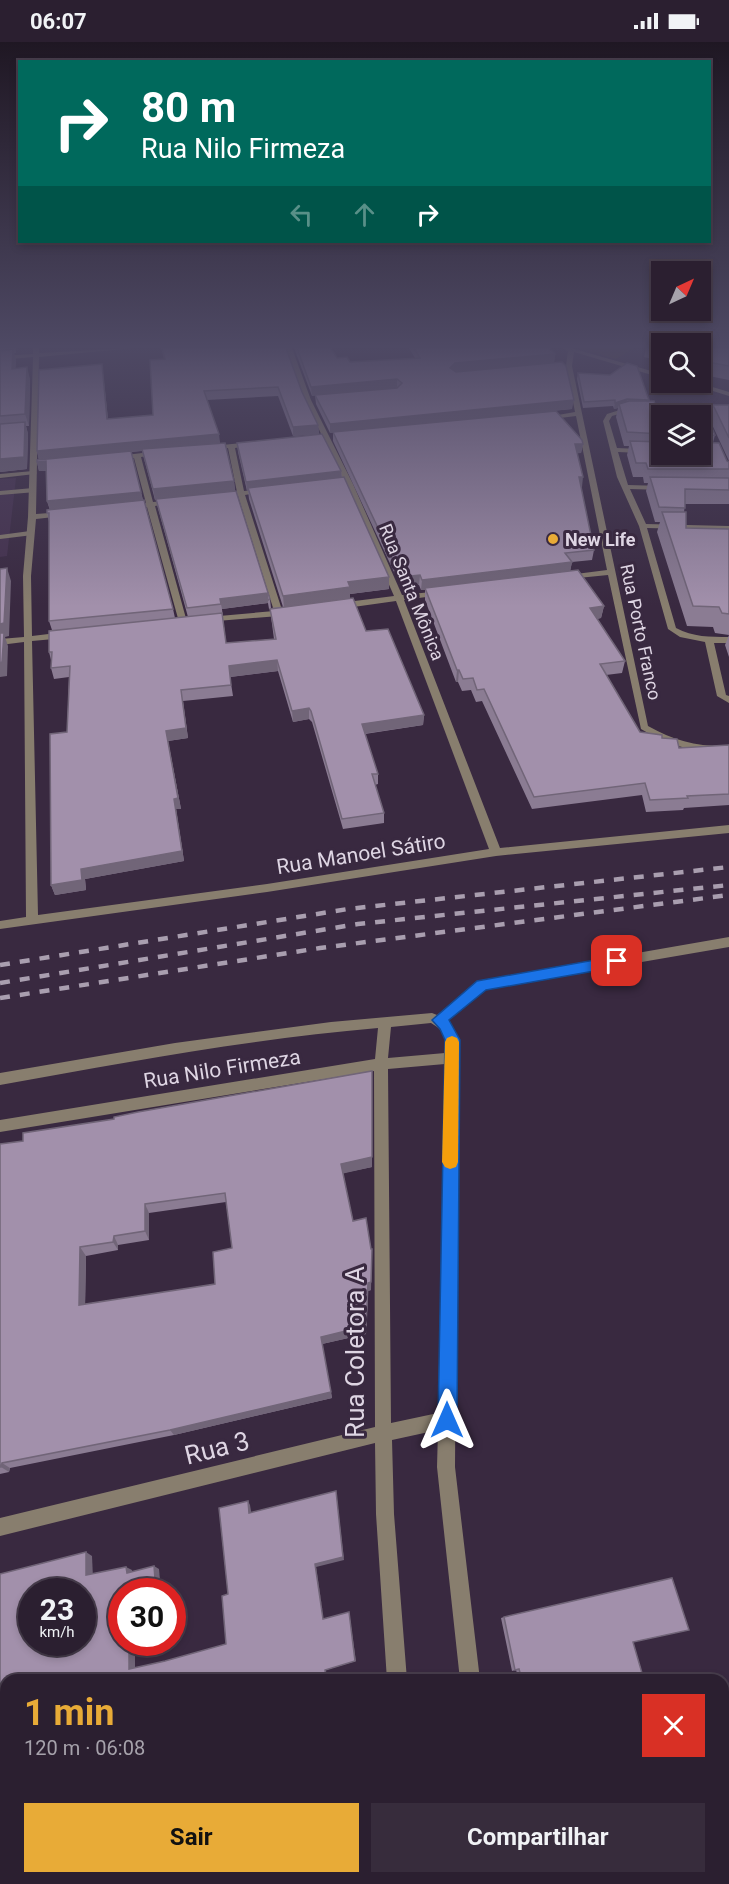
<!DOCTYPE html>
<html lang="pt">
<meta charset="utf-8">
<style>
:root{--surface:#2b1f30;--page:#372c3c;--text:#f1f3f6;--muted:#a6a2ab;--line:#473d4c;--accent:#e8ab37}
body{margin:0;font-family:Roboto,sans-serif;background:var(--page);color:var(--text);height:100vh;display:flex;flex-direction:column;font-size:22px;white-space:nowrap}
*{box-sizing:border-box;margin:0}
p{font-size:20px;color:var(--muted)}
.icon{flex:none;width:33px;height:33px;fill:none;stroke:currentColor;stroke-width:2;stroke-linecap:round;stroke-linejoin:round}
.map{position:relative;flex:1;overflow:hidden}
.details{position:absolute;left:0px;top:1632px;width:729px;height:210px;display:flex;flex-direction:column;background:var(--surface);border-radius:18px 18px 0 0;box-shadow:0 3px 9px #0003,0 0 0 2px var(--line)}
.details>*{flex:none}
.guide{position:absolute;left:18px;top:18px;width:693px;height:183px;border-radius:0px;box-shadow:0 3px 9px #0003,0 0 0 2px var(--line);background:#00695c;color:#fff;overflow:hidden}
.needle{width:39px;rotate:44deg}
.fabs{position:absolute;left:651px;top:219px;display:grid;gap:12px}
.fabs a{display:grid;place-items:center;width:60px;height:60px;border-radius:0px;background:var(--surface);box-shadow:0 3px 9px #0003,0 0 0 2px var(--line);font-size:30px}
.speed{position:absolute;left:18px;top:1536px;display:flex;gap:12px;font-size:30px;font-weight:700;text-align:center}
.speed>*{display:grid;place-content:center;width:78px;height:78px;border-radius:50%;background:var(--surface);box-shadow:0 3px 9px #0003,0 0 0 2px var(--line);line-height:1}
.speed small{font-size:15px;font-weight:400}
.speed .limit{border:9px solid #d22;background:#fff;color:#111}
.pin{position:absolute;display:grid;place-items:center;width:51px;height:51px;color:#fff;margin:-26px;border-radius:12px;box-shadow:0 3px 9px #0006}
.me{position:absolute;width:66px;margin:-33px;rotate:0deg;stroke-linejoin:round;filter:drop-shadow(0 0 4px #0008)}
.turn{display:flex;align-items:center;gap:21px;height:126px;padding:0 24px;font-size:27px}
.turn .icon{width:78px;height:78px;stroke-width:2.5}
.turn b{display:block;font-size:42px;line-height:51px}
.lanes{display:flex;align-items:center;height:57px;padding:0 24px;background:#0003;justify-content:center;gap:30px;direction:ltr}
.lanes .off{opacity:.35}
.round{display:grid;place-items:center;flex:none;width:63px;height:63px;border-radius:0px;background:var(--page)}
.head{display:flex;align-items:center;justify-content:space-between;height:102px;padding:0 24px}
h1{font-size:36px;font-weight:700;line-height:45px;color:var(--accent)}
.action{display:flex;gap:12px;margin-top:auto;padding:12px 24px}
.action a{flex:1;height:69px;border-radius:0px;background:var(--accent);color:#111;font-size:24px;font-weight:700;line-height:69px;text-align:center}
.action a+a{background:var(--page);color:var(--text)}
.status{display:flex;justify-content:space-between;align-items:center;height:42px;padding:0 30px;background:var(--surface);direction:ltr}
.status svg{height:16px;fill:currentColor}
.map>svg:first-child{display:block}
.built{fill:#45314e}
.green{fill:#52432a}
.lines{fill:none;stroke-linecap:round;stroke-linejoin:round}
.lane{fill:#887e6e;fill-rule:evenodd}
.street{fill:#887e6e;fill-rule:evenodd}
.rail{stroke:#a99eaf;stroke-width:4.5;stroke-dasharray:10 10;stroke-linecap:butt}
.wall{fill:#8b7c93;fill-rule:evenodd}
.shaded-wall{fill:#716578}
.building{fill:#a290ab;stroke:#716578;stroke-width:1.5;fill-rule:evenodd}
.route{fill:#1a73e8;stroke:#114b97;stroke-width:1.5}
.slow{fill:#f59e0b}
.poi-dot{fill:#e8ab37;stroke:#392940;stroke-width:2}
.labels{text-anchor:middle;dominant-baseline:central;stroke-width:6;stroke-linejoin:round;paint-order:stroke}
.far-poi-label{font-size:18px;font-weight:bold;fill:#ded5e3;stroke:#392940;text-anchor:start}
.far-street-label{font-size:18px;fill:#ded5e3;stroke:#392940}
.street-label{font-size:21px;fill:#ded5e3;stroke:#392940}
.near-street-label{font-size:26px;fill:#ded5e3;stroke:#392940}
</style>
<div class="status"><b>06:07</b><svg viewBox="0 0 49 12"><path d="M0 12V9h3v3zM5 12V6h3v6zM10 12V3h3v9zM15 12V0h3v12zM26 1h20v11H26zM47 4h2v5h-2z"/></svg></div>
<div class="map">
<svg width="729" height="1842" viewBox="0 0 729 1842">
<rect width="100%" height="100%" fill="#392940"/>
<polygon class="built" points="16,436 7,514 0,515 0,437"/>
<polygon class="green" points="578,306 634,306 616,317"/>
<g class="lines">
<g class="lane">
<path d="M626,366L681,367L684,369L681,371L626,370L612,374L609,379L617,406L662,408V412L618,410L628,443L663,444L667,446L663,448L630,447L646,482L729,484V488L647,486L676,586C693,595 710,595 729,595V601H714L726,653L729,654V661L717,654L705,600L680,595L668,587L639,484L617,435L603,379L607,372Z"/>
<polygon points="33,429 37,431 35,432 0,436 0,432"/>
<polygon points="33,446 36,446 36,450 0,453 0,449"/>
<polygon points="30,489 33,489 33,493 0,497 0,493"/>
</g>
<g class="street">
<polygon points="33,306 39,306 39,311 134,306 39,315 36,472 63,470 67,472 63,474 36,477 31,534 32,594 65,590 69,593 65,596 32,599 38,873 267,842 489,807 396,559 339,567 335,564 339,561 394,554 345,442 305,358 286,306 292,306 311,358 353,442 402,553 441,549 445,551 441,553 404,558 500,806 729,783 729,791 496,814 267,850 0,887 0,879 26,875 24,600 0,603 0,597 24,595 23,534 28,475 33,315 0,318 0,314 33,312"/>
<path d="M562,306H571L662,332V336L574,310L572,324L648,684C674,699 699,705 729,704V710C696,711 668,704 641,687L608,533L568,537L564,535L568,533L607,528L576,374L544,378L541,376L575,370L566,324L568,309Z"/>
<polygon points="684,340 696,340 729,350 729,354"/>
<polygon points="252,400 255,402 254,403 235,406 244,449 263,447 267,449 245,453 282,568 290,570 279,574 205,580 205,576 208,575 274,569 238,454 221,456 217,454 237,450 228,406 212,408 209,406 212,404"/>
<polygon points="159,409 161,410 161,412 141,415 153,460 174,458 178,460 155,464 187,580 183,583 179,580 147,465 128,467 124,465 146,461 134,416 117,418 114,416 117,414"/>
<path d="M729,895V905L485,947L448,978L458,998L455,1425L480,1638H460L437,1425L438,1388L392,1398L394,1472L407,1638H387L376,1472L375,1401L0,1494V1476L375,1385L374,1029L0,1090V1078L375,1017L378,986C251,997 126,1020 0,1043V1031L175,1001L331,980L432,971L437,973L482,938ZM431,981C445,989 446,995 445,1011L388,1016L391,985ZM445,1022L438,1371L391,1381L388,1027Z"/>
<rect x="407" y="1836" width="22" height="6"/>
<polygon points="494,1836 516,1836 517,1842 495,1842"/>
</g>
<g class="rail">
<polyline points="0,923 348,867 729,825"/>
<polyline points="0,941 358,882 729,843"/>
<polyline points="0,956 320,906 729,853"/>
</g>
</g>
<g class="wall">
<polygon points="0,306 16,306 16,311 14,311 16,319 15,326 30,337 29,384 26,384 28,392 27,427 0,430"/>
<path d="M161,306H286L302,350L318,383L319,392L293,394L278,354L207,358L220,401L234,439L235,449L270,557L271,566L283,565L249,457L248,448L247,449L238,410L237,401L341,429L342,435L389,535V547L350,552V557L366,589L424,673L423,683L365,692L378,732V742L375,743L384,771V781L343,787L312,680L309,677L293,680L278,629L230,635L233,654L183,659L188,696L168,699L181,767H176L184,819L85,837L86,848L55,853L51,843L67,690L69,635L54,637L51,626V618L49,610L52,588L49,579V480L47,471L50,468L47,459L46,429H39L37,420L39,418L37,409L103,331L108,377L153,373L164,317ZM142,409L155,458L156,457L158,466L188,575L175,576L173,567L143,458L131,410ZM268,561L269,567H270L274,597L226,601L222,567Z"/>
<polygon points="294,306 331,306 337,316 350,320 415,316 409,306 549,306 555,312 554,321 572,367 521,372 583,402 581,411 577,411 582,445 581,445 594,508 592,518 572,520 570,529 604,564 601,576 597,577 625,619 622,631 606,633 640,690 662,696 679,706 729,703 729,763 684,766 683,768 646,770 642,753 532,767 482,659 476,660 471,648 462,649 458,640 456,640 425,558 425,548 421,548 419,543 401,545 333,399 333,390 330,391 316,362 315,353 312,354"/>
<polygon points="646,306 662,306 662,319 644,315"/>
<polygon points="700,306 729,306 729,338 704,333 705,330 700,329"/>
<polygon points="578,331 649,358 649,359 660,377 662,376 662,412 700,374 715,393 713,401 727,419 729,420 729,462 685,462 684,470 686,486 729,487 729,615 725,603 729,593 715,591 713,585 687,584 657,490 660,480 655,480 646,449 648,441 644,441 643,435 633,435 627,413 629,404 624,404 616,375 618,366 614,367 613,364 583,366 577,337"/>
<polygon points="713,363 729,363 729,419 709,376"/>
<path d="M0,1102L372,1125L343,1131L353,1179L371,1248L368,1249L366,1292L322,1302L332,1356L174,1393L10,1426L9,1430L0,1432ZM226,1160L232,1206L215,1242L85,1262L86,1214L118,1208V1203L149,1198V1171Z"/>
<polygon points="504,1575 633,1600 644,1638 519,1638 516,1628 512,1629 501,1576"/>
<polygon points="32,1836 101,1836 101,1842 10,1842"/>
</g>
<g class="shaded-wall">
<polygon points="13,307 16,319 15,338 12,327"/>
<polygon points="555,312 554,321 450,335 450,326 455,321"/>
<polygon points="102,322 103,331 109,386 107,377"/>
<polygon points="27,325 30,337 29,384 25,372"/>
<polygon points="397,337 397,346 312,354 311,345"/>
<polygon points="627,357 626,364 619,362 618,366 614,367 615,361"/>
<polygon points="574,358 572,367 330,391 330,382"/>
<polygon points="25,380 28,392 27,427 0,430 0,417"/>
<polygon points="318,383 319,392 293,394 293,385"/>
<polygon points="219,392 220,401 39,419 37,409"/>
<polygon points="575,402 583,402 581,411 573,412"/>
<polygon points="46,419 48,429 39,429 37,420"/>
<polygon points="341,429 342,438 248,446 248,448 247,449 246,440"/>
<polygon points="579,435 583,435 582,445 577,445"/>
<polygon points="234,439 235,449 155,458 153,447"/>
<polygon points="141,450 143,459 50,468 47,459"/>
<polygon points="572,520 570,530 425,546 425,548 421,548 422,538"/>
<polygon points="7,526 11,539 9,594 5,595 8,604 7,634 0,635 0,582"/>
<polygon points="420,533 419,543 401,545 401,535"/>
<polygon points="389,535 389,547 350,552 350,557 284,566 283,554 348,540"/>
<polygon points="267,551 268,561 222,567 220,557"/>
<polygon points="604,564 601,576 587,578 590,566"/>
<polygon points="277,618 278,629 230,635 229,624"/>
<polygon points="457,628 459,628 458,640 456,640"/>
<polygon points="181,648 188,696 168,699 181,767 176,767 184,819 85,837 86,848 55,853 51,843 81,827 174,757 166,689"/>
<polygon points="309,666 309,677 293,680 292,669"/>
<polygon points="424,673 423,683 362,692 362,682"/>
<polygon points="372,1115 372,1125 341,1132 341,1122"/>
<polygon points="145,1162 149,1171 149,1198 145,1189"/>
<polygon points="114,1194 118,1203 118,1208 113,1200"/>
<polygon points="80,1205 86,1214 85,1270 79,1263"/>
<polygon points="372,1207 371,1248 368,1249 366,1292 322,1302 321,1295 368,1241"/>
<polygon points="331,1350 332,1356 174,1393 170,1388"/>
<polygon points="2,1421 10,1426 9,1430 1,1425"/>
<polygon points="336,1449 344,1518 316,1525 324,1579 315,1522"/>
<polygon points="248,1459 250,1463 252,1475 249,1471"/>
<polygon points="86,1510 92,1514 93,1536 86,1533"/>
<polygon points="154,1524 159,1527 161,1550 156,1550"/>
<polygon points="126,1525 132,1528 132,1534 127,1531"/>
<polygon points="349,1570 356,1619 326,1628 327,1638 326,1638 325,1628"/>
<polygon points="129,1600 135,1600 135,1628 129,1627"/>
<polygon points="93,1836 101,1836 101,1842 94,1842"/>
</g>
<g class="building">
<polygon points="162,306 286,306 302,350 318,383 293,385 278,345 204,349 219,392 37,409 39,328 102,322 107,377 153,373 150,318 165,317"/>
<polygon points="297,306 331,306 337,316 347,315 350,320 420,316 414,306 549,306 555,312 455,321 450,326 456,330 562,320 566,324 574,358 330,382 315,353 397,346 402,341 397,337 311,345"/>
<polygon points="700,306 729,306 729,324 708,320 710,318 700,315"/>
<polygon points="13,307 12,327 27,325 25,372 0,374 0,309"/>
<polygon points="627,321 637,324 649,358 627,357 615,361 615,358 584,360 578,331 610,333"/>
<polygon points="629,359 654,359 660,377 662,376 662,392 627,390 619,362"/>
<polygon points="673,362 702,363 715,393 702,394 700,398 700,374 663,374"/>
<polygon points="713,363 729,363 729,396"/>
<polygon points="556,369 582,398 583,402 575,402 583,435 579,435 594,508 565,511 572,520 422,538 420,533 401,535 333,390"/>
<polygon points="25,380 24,415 0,417 0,382"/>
<polygon points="322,392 341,429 246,440 237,401"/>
<polygon points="630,399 662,400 662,412 700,412 700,400 719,401 727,419 729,420 729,427 648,427 646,421 636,421"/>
<polygon points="225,401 234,439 153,447 142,407"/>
<polygon points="131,409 141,450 47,459 46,419 37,420 37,418"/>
<polygon points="344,435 389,535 348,540 350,545 283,554 248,446"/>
<polygon points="650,435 729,436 729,448 685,447 685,466 659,465"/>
<polygon points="236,449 270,557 268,558 267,551 220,557 221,562 187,566 156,457"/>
<polygon points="144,458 173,567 49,579 49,471 47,471 47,468"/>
<polygon points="662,470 686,470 686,486 729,487 729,572 722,571 719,565 693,564"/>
<polygon points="7,526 4,581 0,582 0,527"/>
<polygon points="578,528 604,564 590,566 625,619 600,622 640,690 662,693 662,696 677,697 679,706 729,703 729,752 687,754 688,756 650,758 645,741 534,755 484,647 477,648 473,636 463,637 459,628 457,628 425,546"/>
<polygon points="353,556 366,589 388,587 424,673 362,682 378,732 372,732 384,771 342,777 311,669 309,666 292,669 277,618 229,624 231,643 181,648 186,686 166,689 178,756 174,757 182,809 81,827 82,838 51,843 50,692 67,690 70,624 51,626 52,610 49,610 49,589 222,571 226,601 276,597 270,567"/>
<polygon points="0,591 4,591 2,620 0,621"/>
<path d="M372,1029V1115L341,1122L353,1179L366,1176L371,1207H372L371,1240L368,1241L366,1284L321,1295L331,1350L170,1388L2,1421L1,1425H0V1102L23,1099V1091L114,1077V1075L138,1070ZM225,1151L232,1206L213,1210L215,1242L79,1263L80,1205L113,1200L114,1194L145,1189V1162Z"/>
<path d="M336,1449L343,1515L315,1522L323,1577L349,1570L355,1619L325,1628L326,1638H127L126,1636L88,1638H6V1693L0,1695V1532L86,1510V1533L126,1525L127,1531L154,1524L156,1550H122V1600H129V1627L165,1619L226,1602L222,1554L228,1552L219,1466L248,1459L249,1471ZM32,1550H82V1600H32Z"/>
<polygon points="672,1536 689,1588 633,1600 644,1638 522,1638 519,1627 515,1628 504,1575"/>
<polygon points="42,1836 93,1836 94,1842 20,1842"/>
<polygon points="142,1836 357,1836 357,1842 143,1842"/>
</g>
<linearGradient id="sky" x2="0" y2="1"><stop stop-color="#1f1723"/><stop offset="0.54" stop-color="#4e4964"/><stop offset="1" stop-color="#4e4964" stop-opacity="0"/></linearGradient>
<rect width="729" height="564" fill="url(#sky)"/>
<polygon class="route" points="617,914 624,919 617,925 486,948 449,978 460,998 457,1378 454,1384 447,1387 440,1384 438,1378 445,998 440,987 432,978 477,939"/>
<polygon class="slow" points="452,994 457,996 459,1000 458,1120 456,1125 450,1127 445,1125 442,1120 445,1000 447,996"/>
<circle class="poi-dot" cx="553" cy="497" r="6"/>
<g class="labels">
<g class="far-poi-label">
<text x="565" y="497">New Life</text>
</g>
<g class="far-street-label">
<text transform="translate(412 550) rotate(68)">Rua Santa Mônica</text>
<text transform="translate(641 590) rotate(78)">Rua Porto Franco</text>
</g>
<g class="street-label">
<text transform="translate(361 812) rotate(-9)">Rua Manoel Sátiro</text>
<text transform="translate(222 1027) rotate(-9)">Rua Nilo Firmeza</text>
</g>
<g class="near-street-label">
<text transform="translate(355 1310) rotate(-90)">Rua Coletora A</text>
<text transform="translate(217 1406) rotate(-14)">Rua 3</text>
</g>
</g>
</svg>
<div class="fabs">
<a><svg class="needle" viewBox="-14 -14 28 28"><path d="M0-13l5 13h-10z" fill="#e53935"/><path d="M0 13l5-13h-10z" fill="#a6a2ab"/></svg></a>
<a><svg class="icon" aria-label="search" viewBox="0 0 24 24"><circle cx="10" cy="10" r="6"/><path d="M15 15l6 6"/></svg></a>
<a><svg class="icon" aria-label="layers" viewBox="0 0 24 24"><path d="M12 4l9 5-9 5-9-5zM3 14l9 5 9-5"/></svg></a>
</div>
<div class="speed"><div>23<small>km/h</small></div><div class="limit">30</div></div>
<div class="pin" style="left:617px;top:919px;background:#d93025"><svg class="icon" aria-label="arrive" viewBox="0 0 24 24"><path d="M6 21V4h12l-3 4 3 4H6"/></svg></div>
<svg class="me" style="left:447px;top:1378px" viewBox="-20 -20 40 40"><path d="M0-17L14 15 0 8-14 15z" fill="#1a73e8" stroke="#fff" stroke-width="4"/></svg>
<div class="guide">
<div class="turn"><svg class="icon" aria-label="right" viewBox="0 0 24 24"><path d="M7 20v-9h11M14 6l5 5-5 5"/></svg><div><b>80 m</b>Rua Nilo Firmeza</div></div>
<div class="lanes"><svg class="icon off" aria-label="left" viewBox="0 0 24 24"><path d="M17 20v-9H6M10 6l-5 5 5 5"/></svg><svg class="icon off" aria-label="ahead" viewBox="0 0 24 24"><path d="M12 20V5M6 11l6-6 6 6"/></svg><svg class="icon" aria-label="right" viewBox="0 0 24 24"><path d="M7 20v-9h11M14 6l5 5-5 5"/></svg></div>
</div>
<section class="details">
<div class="head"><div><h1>1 min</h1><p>120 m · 06:08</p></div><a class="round" style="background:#d93025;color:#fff"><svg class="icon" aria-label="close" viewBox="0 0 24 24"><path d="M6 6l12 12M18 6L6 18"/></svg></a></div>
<div class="action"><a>Sair</a><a>Compartilhar</a></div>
</section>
</div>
